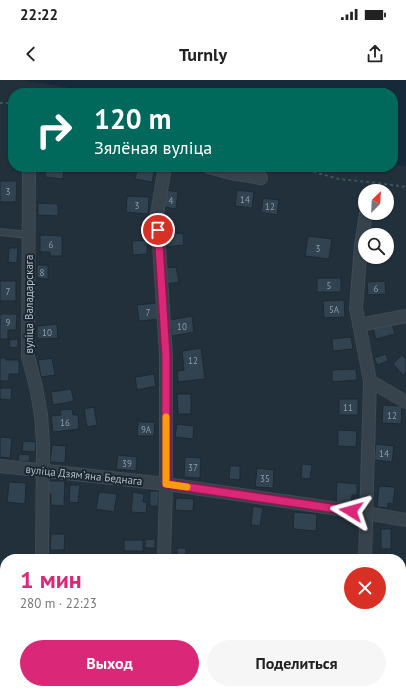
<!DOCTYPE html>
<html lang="ru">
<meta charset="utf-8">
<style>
:root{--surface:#fff;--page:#f6f6f6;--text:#222;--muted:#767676;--accent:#db2777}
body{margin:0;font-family:"PT Sans",sans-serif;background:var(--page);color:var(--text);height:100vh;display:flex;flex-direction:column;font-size:15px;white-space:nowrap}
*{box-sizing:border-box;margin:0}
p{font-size:13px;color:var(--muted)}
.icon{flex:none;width:22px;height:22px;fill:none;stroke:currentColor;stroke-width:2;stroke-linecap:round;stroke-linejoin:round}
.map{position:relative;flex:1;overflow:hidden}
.sheet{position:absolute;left:0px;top:474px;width:406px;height:140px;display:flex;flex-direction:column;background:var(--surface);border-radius:16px 16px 0 0;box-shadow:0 1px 3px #0004}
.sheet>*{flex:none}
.guide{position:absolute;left:8px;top:8px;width:390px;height:84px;border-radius:16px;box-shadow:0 1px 3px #0004;background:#00695c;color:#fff;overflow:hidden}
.needle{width:26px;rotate:24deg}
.fabs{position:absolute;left:358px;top:104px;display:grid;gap:8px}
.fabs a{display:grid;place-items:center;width:36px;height:36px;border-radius:50%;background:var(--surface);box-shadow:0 1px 3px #0004;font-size:20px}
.pin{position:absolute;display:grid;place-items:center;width:34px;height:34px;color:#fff;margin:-17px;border:2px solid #fff;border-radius:50%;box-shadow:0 1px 4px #0007}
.me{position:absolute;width:44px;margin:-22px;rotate:278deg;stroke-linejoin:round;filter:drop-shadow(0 0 3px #0008)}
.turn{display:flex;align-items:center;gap:14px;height:84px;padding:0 20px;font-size:18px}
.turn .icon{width:52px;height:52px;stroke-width:2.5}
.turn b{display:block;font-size:28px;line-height:34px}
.round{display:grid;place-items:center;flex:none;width:42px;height:42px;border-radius:21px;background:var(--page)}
.overview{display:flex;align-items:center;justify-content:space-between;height:68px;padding:0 20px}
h1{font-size:24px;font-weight:600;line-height:30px;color:var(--accent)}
.button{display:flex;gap:8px;margin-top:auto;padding:8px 20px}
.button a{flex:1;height:46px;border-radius:24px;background:var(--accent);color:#fff;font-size:16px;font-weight:600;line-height:46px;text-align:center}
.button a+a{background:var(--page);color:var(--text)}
.status{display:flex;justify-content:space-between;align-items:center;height:28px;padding:0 20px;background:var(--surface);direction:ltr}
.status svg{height:11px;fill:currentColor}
header{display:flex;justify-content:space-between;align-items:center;height:52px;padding:0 20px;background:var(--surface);font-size:18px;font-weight:600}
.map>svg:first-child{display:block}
.water{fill:#15293a}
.building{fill:#314250;stroke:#1d2933}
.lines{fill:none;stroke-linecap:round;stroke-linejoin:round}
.service-casing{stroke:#3f4b55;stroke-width:8}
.minor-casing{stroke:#3f4b55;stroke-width:14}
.path{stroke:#3d5555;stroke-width:2;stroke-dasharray:3 3;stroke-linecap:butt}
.service{stroke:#36424c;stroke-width:6}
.minor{stroke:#36424c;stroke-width:12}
.route-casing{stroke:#8e194d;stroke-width:10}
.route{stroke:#db2777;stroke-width:7}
.slow{stroke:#f59e0b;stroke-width:7}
.labels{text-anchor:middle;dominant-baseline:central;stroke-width:4;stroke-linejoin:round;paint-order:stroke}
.number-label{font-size:9px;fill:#909da9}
.street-label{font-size:11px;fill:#b1bdc8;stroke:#1b2731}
</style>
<div class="status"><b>22:22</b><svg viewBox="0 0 49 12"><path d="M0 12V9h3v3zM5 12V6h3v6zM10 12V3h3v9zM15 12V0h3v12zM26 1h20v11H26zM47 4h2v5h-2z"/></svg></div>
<header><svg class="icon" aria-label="back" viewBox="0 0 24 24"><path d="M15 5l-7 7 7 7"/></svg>Turnly<svg class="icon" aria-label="share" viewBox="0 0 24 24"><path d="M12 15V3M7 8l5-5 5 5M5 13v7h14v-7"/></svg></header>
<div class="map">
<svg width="406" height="614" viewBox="0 0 406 614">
<rect width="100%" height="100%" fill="#22303c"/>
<polygon class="water" points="21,0 406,0 406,86 393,85 393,13 101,13"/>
<g class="building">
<polygon points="46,87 64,87 63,99 45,97"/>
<polygon points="138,87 155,87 152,102 135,99"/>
<polygon points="0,101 17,101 16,122 0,122"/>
<polygon points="167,110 178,112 176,129 164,127"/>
<polygon points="237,110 254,112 252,128 235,126"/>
<polygon points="127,116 149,117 148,134 126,132"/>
<polygon points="263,118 279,120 277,135 261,132"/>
<polygon points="38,123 58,124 58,136 38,135"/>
<polygon points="183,153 184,165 164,167 163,154"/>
<polygon points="40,155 62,156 62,176 50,176 50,172 40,172"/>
<polygon points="308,156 332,159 329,179 305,176"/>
<polygon points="147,160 147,174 133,175 132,161"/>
<polygon points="9,168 18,168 17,183 8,182"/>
<polygon points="372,177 387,177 387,181 372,180"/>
<polygon points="37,185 48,185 48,199 37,198"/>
<polygon points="176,187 179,202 168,204 165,188"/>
<rect x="317" y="198" width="24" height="14"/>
<rect x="0" y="201" width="16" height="20"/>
<polygon points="385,201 386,214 368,215 367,202"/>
<polygon points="344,220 345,237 324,238 323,221"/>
<polygon points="157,223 159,239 139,241 137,225"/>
<polygon points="0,234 17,234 16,250 8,250 8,259 0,259"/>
<polygon points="192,236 194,252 172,256 170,240"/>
<polygon points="392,243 395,254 376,259 373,249"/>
<polygon points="57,244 58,258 37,259 37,246"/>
<polygon points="351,257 353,269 333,271 332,259"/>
<polygon points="18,259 18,267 10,268 9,260"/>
<polygon points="201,268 205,299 178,302 177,291 184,290 182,271"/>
<polygon points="386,274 388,281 377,285 374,278"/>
<polygon points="402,275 406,279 406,292 403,295 393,284"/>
<polygon points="0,278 6,278 6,280 19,280 19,294 9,294 9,301 0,301"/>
<polygon points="52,278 55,295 41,297 38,280"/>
<polygon points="356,289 357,300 332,302 332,290"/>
<polygon points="154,294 156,306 137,310 135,297"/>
<polygon points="0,308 12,308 11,320 0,319"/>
<polygon points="71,309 74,321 53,325 51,312"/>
<polygon points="177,314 191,314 191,334 178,334"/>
<rect x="339" y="319" width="19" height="16"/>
<polygon points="383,325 402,326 401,344 382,343"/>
<polygon points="94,327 97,345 87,347 84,329"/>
<polygon points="72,329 73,335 78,335 79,349 53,352 51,336 61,335 60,330"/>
<polygon points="138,342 155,342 154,356 137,356"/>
<polygon points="177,344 194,346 193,359 175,357"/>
<polygon points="338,350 357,351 356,367 338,366"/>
<polygon points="0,357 12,358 10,378 0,377"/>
<polygon points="23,361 36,362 35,372 22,371"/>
<polygon points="376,364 394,366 392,382 374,380"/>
<polygon points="52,365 66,366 65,383 50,382"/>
<polygon points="19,374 30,375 29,382 18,381"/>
<polygon points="118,375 137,377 136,391 116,389"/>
<polygon points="185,377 201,378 200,398 184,397"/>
<polygon points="302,384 312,385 310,399 301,398"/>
<polygon points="230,386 240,386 240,400 229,399"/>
<polygon points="257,388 274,390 273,408 255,407"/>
<polygon points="48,401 65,401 64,426 51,425 51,414 47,414"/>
<polygon points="9,402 26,403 25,424 7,422"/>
<polygon points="337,402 357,404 357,415 352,415 351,426 336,425"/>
<polygon points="70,405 80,405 78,423 69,422"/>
<polygon points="379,406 395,407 393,424 388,423 388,428 377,427"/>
<polygon points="150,411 159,411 158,426 150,426"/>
<polygon points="99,412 117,414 114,432 96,429"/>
<polygon points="133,412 144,414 143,422 147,422 146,433 131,432"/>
<polygon points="176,418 194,419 193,431 175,430"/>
<polygon points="253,426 263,428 260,446 251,445"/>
<polygon points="294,432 317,434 316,451 293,449"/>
<rect x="381" y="449" width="10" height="20"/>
<polygon points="51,454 65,454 64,470 50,470"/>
<polygon points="155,459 155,468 145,468 145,460"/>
<rect x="124" y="460" width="19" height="11"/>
<rect x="177" y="468" width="9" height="11"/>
<rect x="0" y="479" width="5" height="27"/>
<polygon points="13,609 33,610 33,614 13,614"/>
<polygon points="61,609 75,609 74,614 61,614"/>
<rect x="171" y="609" width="18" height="5"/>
<polygon points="376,609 397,610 397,614 376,614"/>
</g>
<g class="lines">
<g class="service-casing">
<polyline id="service" points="0,152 28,155"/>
</g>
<g class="minor-casing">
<g id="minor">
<polyline points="29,87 28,276 36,307 41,335 43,364 42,479"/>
<polyline points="209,87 231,93 261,98"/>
<polyline points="359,245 406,236"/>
<polyline points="370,301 406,322"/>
<polyline points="0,386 166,404 366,433 406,440"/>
<polyline points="164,479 166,404 166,275 157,134 165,87"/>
<polyline points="365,479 370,301 356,228 361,165 366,133"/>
<polyline points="401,571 406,572"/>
<polyline points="365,609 365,614"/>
<polyline points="41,614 41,609"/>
<polyline points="160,614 160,609"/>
</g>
</g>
<g class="path">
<polyline points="0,23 13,23"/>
<polyline points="296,87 339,99 378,103 406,107"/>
</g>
<use href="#service" class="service"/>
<use href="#minor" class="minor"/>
</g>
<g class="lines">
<g class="route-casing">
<polyline id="route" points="158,150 166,276 166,404 351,431"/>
</g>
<use href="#route" class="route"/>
<polyline class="slow" points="166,337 166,404 187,407"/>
</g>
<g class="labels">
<g class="number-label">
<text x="8" y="111">3</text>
<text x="245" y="119">14</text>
<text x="171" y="120">4</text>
<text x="137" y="125">3</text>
<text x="270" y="126">12</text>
<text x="51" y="164">6</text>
<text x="318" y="168">3</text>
<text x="42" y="192">8</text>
<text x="329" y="205">5</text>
<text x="376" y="208">6</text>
<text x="8" y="211">7</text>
<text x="334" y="229">5А</text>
<text x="148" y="232">7</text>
<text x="8" y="242">9</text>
<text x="182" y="246">10</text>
<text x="47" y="252">10</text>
<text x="193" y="280">12</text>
<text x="348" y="327">11</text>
<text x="392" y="335">12</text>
<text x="65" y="342">16</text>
<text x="146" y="349">9А</text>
<text x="384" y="373">14</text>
<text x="127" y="383">39</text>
<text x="193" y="387">37</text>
<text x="265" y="398">35</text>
</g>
<g class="street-label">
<text transform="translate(29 224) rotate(-90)">вуліца Валадарскага</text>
<text transform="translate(84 395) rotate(6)">вуліца Дзямʼяна Беднага</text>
</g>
</g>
</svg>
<div class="fabs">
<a><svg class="needle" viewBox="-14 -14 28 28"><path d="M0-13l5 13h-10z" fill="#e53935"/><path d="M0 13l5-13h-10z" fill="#767676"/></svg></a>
<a><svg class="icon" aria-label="search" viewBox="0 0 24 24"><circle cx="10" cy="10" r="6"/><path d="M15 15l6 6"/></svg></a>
</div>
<div class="pin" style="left:158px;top:150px;background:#d93025"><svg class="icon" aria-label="arrive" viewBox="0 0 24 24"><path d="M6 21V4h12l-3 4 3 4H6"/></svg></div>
<svg class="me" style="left:351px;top:431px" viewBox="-20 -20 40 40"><path d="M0-17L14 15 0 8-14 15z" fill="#db2777" stroke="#fff" stroke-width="4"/></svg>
<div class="guide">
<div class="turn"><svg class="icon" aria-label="right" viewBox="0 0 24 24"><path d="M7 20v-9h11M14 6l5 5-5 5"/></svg><div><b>120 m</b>Зялёная вуліца</div></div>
</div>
<section class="sheet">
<div class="overview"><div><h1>1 мин</h1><p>280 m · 22:23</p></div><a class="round" style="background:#d93025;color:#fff"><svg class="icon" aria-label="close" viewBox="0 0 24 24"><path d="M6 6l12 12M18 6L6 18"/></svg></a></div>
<div class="button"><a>Выход</a><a>Поделиться</a></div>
</section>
</div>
